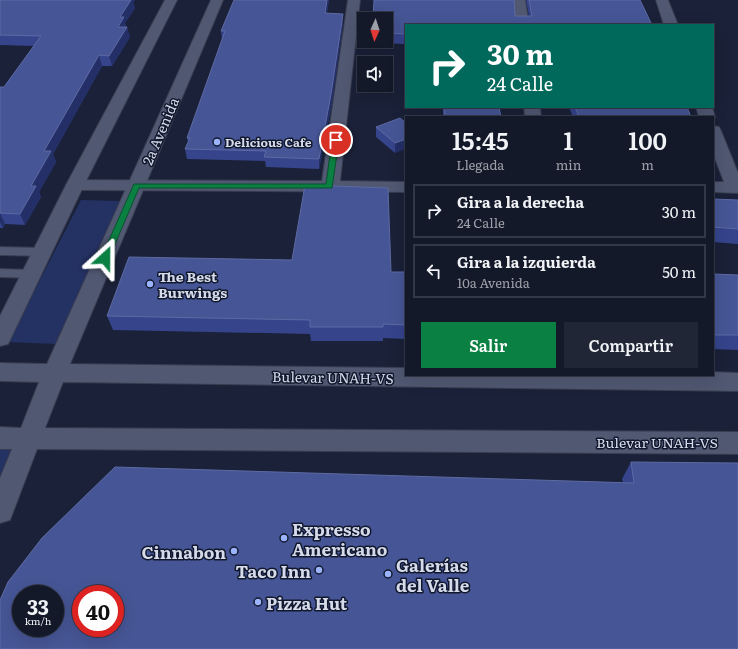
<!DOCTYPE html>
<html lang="es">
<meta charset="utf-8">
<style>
:root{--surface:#14192a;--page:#212636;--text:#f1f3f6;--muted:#9da0a8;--line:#333847;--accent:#0b8043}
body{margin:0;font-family:Literata,serif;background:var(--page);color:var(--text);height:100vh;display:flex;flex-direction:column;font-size:15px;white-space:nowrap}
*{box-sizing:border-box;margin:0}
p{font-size:13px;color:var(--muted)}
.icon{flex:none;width:22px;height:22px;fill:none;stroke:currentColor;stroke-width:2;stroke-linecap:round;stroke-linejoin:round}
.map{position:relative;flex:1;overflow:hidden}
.drawer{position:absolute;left:405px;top:116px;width:309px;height:260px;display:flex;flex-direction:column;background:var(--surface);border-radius:0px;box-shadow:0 4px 16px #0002,0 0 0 1px var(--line)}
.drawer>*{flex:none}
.top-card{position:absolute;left:405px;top:24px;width:309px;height:84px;border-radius:0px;box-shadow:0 4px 16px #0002,0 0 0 1px var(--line);background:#00695c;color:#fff;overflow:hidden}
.needle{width:26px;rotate:183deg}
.tools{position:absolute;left:357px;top:12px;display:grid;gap:8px}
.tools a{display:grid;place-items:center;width:36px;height:36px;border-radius:0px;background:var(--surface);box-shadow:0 4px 16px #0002,0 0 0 1px var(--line);font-size:20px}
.speed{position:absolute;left:12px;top:585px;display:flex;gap:8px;font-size:20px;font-weight:700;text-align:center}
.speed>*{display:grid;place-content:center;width:52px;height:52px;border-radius:50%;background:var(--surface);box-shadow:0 4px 16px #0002,0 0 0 1px var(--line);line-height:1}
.speed small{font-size:10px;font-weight:400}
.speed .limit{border:6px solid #d22;background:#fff;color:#111}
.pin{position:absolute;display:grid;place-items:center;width:34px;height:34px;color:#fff;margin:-17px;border:2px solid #fff;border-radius:50%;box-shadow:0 1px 4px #0007}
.me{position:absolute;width:44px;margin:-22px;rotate:24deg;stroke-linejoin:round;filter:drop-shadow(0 0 3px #0008)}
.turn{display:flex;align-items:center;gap:14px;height:84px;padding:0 16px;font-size:18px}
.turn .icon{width:52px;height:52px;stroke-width:2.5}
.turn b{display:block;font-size:28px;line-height:34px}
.eta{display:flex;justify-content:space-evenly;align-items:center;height:68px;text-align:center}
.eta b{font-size:24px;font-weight:600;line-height:28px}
.button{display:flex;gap:8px;margin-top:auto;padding:8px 16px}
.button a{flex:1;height:46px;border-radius:0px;background:var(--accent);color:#fff;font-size:16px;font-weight:600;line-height:46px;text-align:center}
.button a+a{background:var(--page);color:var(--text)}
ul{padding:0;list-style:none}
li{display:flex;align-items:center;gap:12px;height:54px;margin:0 8px 6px;padding:0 8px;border:2px solid var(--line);border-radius:0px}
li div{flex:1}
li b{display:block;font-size:15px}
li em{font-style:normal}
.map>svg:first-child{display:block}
.green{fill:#243163}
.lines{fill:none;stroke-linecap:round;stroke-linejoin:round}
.lane-casing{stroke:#383c4f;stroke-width:2}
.street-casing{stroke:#383c4f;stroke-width:2}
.secondary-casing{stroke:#383c4f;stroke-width:2}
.lane{fill:#505872;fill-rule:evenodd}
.street{fill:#505872;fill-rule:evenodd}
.secondary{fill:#505872;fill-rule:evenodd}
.wall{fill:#35448b}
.shaded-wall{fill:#232f66}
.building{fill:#465595;stroke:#5d6aa3;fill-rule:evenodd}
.route{fill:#0b8043;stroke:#07532c}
.poi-dot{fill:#9cb4fd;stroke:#11182d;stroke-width:1.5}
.labels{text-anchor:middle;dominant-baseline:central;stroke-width:3;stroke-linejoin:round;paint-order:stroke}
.far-poi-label{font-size:12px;font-weight:bold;fill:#d5dbea;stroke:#11182d;text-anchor:start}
.street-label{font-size:14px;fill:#d5dbea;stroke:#11182d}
.poi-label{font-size:14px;font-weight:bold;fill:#d5dbea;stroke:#11182d;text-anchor:start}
.near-poi-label{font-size:17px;font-weight:bold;fill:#d5dbea;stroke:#11182d;text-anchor:start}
</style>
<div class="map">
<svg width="738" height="649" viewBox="0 0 738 649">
<rect width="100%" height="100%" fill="#1a2138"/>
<g class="green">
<polygon points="81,200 120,201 56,344 8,342"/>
<polygon points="0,438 29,438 0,511"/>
</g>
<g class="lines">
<g class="lane-casing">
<g id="lane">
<polygon points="0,247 43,248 48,252 43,256 0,255"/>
<polygon points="0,269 32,270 38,274 32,278 0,277"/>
</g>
</g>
<g class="street-casing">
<g id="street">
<polygon points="348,0 360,0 340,181 406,182 406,192 75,190 69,189 66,185 69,181 75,180 322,181"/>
<polygon points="513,0 525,0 529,25 515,25"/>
<polygon points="656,0 668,0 678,25 664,25"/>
<polygon points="524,107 540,107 541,117 525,117"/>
<polygon points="696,107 712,107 715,117 713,120 713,117 699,117"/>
<polygon points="713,126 719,127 721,131 738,173 738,193 713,192 713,182 724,182 713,153"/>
</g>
</g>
<g class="secondary-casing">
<g id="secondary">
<polygon points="165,0 177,0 84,185 11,338 8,344 0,346 0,316 66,185"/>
<polygon points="211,0 223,0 70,364 406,368 406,375 713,375 713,372 738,373 738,391 63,382 45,428 738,432 738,454 37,449 10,520 0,523 0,478 12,449 0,449 0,427 21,428 39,382 0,381 0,363 47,364"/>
</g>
</g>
<use href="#lane" class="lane"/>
<use href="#street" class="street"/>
<use href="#secondary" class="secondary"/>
</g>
<g class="wall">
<polygon points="0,0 135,0 133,2 135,8 125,23 126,27 127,27 130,37 112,66 102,66 53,154 56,162 39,192 41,197 25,225 5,224 3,228 0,228 0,87 4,87 34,46 0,45"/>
<polygon points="329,0 327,13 343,23 332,103 319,169 266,167 265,161 187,159 185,149 188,142 187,138 222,40 221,31"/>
<polygon points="526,0 640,0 652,25 406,25 406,44 372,43 372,41 386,41 386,19 529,16"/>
<polygon points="443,107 499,107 501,117 443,117"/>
<polygon points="569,107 687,107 691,117 573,117"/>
<polygon points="406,123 395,153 376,137 376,127"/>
<polygon points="713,199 738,200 738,244 713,242"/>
<polygon points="391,272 406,272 406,339 383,338 383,341 311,341 310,334 113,330 107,316"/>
<polygon points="713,274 738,275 738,350 713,349"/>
<polygon points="631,462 738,649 623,482 622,479"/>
</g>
<g class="shaded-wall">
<polygon points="128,0 135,0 133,2 135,8 125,23 126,27 118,27 120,17"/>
<polygon points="327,0 329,0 325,23 325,13"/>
<polygon points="343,14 343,23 332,103 319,169 319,159"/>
<polygon points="127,27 130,37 112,66 109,56"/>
<polygon points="99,55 102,66 53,154 56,162 39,192 41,197 25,225 20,214 31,186 44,151"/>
<polygon points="406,139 406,149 395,153 395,143"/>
<polygon points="0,213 5,224 3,228 0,222"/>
</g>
<g class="building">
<polygon points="0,0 131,0 120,17 124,17 118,27 127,27 109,56 99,55 44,151 51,151 31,186 36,186 20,214 0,213 0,87 4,87 41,36 0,35"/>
<polygon points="234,0 327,0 325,13 343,14 331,94 319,159 264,157 266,151 185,149 190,138 187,138 225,31 221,31"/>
<polygon points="374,0 514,0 515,16 532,16 529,0 640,0 652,25 406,25 406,34 386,33 386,19 373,19"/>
<polygon points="444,107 499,107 501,117 445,117"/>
<polygon points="575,107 687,107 691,117 579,117"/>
<polygon points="400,118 406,123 406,139 395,143 376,127"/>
<polygon points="305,185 388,188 391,272 406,272 406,325 383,324 383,327 310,327 310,320 107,316 129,257 292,260"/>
<polygon points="713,199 738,200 738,229 713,227"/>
<polygon points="713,274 738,275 738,335 713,335"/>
<path d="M631,462L738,463V649H0V600L8,582L42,538L115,467L634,483ZM21,594H55V628H21ZM81,594H115V628H81Z"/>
</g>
<polygon class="route" points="336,138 339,140 332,188 139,188 109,258 105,261 101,258 134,184 326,184 332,140"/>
<g class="poi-dot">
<circle cx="217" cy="142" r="4"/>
<circle cx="150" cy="284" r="4"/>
<circle cx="284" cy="538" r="4"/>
<circle cx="234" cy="551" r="4"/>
<circle cx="319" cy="570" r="4"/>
<circle cx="388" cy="574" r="4"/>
<circle cx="258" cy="602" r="4"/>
</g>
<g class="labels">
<g class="far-poi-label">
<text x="225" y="142">Delicious Cafe</text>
</g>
<g class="street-label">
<text transform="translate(160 131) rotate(-67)">2a Avenida</text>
<text transform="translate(333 377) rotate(1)">Bulevar UNAH-VS</text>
<text x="657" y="442">Bulevar UNAH-VS</text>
</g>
<g class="poi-label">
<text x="158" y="276">The Best<tspan x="158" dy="16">Burwings</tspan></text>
</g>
<g class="near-poi-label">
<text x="292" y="528">Expresso<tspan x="292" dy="20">Americano</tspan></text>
<text x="226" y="551" text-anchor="end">Cinnabon</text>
<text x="396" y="564">Galerías<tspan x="396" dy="20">del Valle</tspan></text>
<text x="311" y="570" text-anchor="end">Taco Inn</text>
<text x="266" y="602">Pizza Hut</text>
</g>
</g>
</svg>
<div class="tools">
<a><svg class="needle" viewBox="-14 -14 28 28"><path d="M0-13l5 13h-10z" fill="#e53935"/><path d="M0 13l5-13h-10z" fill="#9da0a8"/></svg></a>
<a><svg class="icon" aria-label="sound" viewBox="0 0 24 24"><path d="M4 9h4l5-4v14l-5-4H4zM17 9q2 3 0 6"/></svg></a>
</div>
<div class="speed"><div>33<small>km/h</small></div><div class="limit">40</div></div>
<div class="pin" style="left:336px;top:140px;background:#d93025"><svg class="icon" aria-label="arrive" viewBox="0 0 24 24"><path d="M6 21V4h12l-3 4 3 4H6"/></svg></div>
<svg class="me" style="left:105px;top:258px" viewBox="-20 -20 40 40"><path d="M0-17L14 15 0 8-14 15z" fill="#0b8043" stroke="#fff" stroke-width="4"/></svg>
<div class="top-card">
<div class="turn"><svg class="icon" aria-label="right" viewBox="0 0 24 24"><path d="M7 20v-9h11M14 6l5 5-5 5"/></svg><div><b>30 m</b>24 Calle</div></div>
</div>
<section class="drawer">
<div class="eta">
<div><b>15:45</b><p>Llegada</p></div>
<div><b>1</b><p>min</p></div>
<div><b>100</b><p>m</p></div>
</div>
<ul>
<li><svg class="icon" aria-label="right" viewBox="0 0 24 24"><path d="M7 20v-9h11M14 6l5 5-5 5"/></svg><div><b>Gira a la derecha</b><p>24 Calle</p></div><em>30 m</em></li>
<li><svg class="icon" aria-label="left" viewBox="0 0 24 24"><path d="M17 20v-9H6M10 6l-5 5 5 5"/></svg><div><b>Gira a la izquierda</b><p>10a Avenida</p></div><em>50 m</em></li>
</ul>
<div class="button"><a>Salir</a><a>Compartir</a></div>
</section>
</div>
